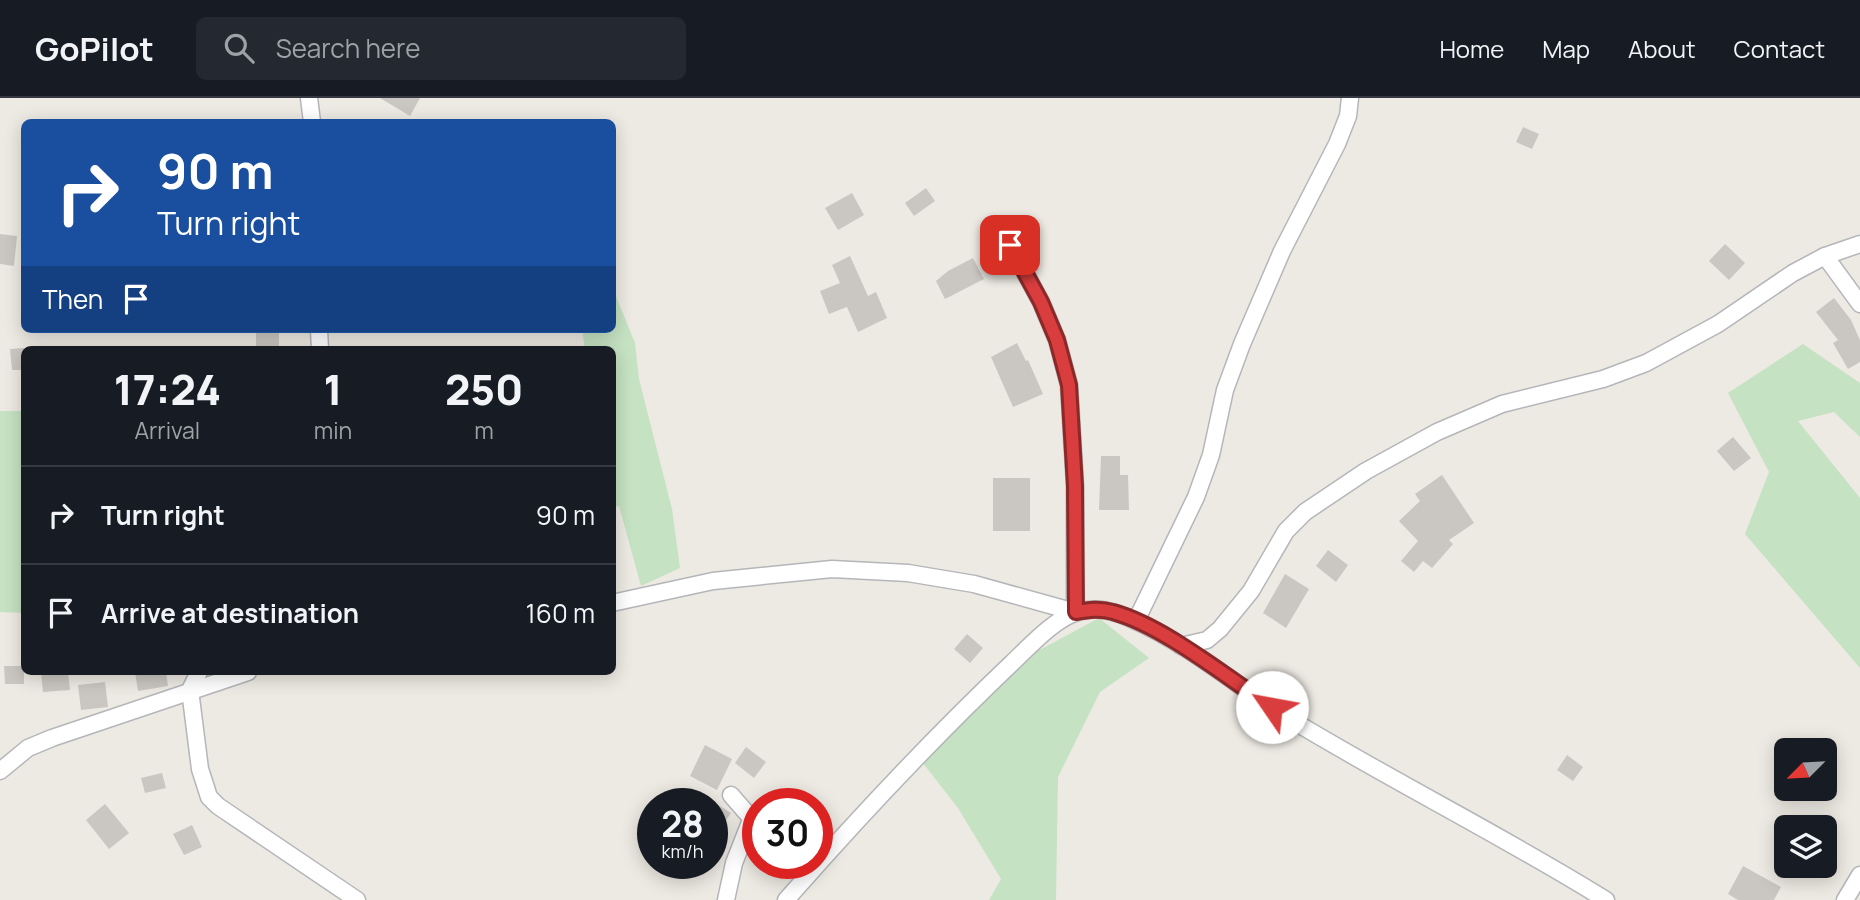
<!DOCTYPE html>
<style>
:root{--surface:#171b24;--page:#242831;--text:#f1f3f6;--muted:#9ea1a6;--line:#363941}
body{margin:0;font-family:Manrope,sans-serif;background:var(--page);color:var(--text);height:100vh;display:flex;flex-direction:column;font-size:26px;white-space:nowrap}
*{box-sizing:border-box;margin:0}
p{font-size:23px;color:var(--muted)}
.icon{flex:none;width:38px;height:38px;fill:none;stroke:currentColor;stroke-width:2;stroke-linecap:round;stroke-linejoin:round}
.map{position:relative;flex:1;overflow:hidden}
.panel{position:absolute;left:21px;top:248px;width:595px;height:329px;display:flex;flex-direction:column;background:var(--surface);border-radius:10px;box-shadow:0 4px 18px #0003}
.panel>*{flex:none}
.banner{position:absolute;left:21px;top:21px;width:595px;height:214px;border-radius:10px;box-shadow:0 4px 18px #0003;background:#1a4fa0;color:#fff;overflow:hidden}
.needle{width:46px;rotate:246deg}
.tools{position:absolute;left:1774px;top:640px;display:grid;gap:14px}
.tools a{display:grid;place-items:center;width:63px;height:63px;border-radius:10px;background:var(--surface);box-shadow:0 4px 18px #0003;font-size:35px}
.speed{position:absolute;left:637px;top:690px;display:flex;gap:14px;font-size:35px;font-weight:700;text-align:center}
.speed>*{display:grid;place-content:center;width:91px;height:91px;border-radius:50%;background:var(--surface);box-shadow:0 4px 18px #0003;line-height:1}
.speed small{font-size:18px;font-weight:400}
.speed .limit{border:10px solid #d22;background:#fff;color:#111}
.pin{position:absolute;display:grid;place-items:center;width:60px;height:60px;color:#fff;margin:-30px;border-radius:14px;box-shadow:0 4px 10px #0006}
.me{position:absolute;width:77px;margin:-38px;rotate:303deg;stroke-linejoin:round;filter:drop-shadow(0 0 5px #0008)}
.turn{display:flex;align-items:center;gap:24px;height:147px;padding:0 21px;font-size:32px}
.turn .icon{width:91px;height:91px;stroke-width:2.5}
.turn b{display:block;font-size:49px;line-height:60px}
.then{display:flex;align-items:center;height:66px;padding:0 21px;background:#0003;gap:14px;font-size:26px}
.eta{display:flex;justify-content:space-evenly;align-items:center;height:119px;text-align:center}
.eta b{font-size:42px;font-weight:800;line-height:49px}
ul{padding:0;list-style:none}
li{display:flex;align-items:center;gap:21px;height:98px;padding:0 21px;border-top:2px solid var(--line)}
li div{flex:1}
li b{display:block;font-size:26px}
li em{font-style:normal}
header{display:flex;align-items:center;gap:42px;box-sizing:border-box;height:98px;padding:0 35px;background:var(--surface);border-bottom:2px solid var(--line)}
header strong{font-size:33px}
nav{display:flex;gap:38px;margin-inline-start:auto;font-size:24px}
.search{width:490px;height:63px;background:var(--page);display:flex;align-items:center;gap:18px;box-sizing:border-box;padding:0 24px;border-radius:10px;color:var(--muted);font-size:26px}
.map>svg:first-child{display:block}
.green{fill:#c5e2c2}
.building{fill:#cac7c2}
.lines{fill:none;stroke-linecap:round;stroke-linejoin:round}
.minor-casing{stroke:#b4b6b9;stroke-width:19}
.minor{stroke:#fff;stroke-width:16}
.route-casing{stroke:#8d2828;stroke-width:18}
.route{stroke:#d93d3e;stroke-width:12}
</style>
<header>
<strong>GoPilot</strong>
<div class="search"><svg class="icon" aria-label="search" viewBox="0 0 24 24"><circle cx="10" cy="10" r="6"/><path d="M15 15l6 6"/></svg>Search here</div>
<nav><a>Home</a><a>Map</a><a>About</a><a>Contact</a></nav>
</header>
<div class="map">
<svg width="1860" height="802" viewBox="0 0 1860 802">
<rect width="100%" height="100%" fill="#edeae3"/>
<g class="green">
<polygon points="613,191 635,245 639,281 672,411 680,470 641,488 619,408 613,409 612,252 585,252 582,231 612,231"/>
<polygon points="1803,246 1860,285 1860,339 1834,314 1798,323 1860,400 1860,570 1745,436 1769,374 1728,295"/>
<polygon points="0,313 24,313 24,515 0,514"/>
<polygon points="1099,520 1149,560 1100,594 1058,679 1056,802 989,802 1001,781 958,710 919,660 1012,567"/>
</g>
<g class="building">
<polygon points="380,0 420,0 410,18"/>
<polygon points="1523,29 1539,36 1532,51 1516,44"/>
<polygon points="926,90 935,103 914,118 905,105"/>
<polygon points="852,95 864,117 838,132 825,110"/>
<polygon points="0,136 17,138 14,168 0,166"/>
<polygon points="1725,146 1745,165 1729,182 1709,163"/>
<polygon points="850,158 868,198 876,194 887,220 858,234 847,209 829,216 820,193 840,185 832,167"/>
<polygon points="973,160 984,181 945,201 936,183 948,173"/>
<polygon points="1834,200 1851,222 1860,242 1860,264 1848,271 1833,245 1838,242 1816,214"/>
<rect x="256" y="235" width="23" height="17"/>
<polygon points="1017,245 1026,263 1028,262 1043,296 1013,309 991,259"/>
<polygon points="24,250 24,272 12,272 10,251"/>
<polygon points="1733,339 1751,360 1734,373 1717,353"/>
<polygon points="1101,358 1120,358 1120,377 1128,377 1129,412 1099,412"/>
<polygon points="1442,377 1474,425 1449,442 1453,446 1432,470 1423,463 1414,474 1401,463 1418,443 1399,423 1420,403 1415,396"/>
<rect x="993" y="380" width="37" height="53"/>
<polygon points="1328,452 1348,467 1336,484 1316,468"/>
<polygon points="1285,476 1309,491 1286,530 1263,515"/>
<polygon points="967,536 983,550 970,565 954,551"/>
<polygon points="4,568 24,568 24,586 5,586"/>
<polygon points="41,574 68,574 70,592 43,594"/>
<polygon points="135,574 166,574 168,588 138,593"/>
<polygon points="105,584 108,609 81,612 78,587"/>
<polygon points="705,647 732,661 717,692 690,678"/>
<polygon points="746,649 766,664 754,680 735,665"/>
<polygon points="1567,657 1583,669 1573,683 1557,672"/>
<polygon points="162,675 166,690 145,695 141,680"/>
<polygon points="712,703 731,715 712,743"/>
<polygon points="105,706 129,735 109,751 86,722"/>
<polygon points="192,727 202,749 184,757 173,736"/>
<polygon points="1743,768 1781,789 1774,802 1738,802 1728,796"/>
</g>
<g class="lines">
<g class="minor-casing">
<g id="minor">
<polyline points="309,0 312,24"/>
<polyline points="1825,158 1860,206"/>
<polyline points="319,231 320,252"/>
<polyline points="612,505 713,483 832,471 908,475 974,486 1075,514 1075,388 1069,287 1057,242 1041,204 1010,147"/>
<polyline points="1136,523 1196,399 1211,357 1225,292 1242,246 1282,153 1337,46 1348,18 1350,0"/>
<polyline points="1181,548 1207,542 1220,531 1251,493 1286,433 1305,414 1366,373 1437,334 1502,306 1603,281 1646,265 1718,226 1793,175 1825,158 1860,146"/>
<polyline points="199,574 190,592 200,671 209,699 218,708 357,802"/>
<polyline points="0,673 28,650 52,640 248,574"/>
<polyline points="731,697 758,728"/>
<polyline points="795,765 808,777"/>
<polyline points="726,802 734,765 751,722"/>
<path d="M786,802C858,720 933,640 1012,565C1029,549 1055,520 1078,514C1098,508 1116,514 1134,522C1190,547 1238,589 1290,621C1394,684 1503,738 1606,802"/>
<polyline points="1845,802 1860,777"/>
</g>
</g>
<use href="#minor" class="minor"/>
</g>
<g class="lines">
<g class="route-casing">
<path id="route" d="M1010,147L1041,204L1057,242L1069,287L1075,388L1076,514C1088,512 1100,510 1113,514C1164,528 1226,579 1272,609"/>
</g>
<use href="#route" class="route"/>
</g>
</svg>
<div class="tools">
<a><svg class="needle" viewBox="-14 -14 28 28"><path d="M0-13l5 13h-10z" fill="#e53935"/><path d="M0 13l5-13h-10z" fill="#9ea1a6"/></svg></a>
<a><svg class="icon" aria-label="layers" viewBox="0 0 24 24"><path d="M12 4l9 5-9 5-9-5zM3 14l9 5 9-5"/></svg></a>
</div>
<div class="speed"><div>28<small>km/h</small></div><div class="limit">30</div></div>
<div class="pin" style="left:1010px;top:147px;background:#d93025"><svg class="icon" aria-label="arrive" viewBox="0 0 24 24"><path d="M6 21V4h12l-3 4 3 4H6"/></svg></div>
<svg class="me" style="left:1272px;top:609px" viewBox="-20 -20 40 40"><circle r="19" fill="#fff"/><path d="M0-13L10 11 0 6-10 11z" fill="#d93d3e"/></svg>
<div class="banner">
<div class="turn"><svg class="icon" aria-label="right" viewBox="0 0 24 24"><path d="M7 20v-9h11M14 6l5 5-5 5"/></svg><div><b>90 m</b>Turn right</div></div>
<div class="then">Then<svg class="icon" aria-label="arrive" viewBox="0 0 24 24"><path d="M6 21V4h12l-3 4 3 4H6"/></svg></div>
</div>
<section class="panel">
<div class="eta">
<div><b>17:24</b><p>Arrival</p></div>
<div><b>1</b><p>min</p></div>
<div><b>250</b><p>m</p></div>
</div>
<ul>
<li><svg class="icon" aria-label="right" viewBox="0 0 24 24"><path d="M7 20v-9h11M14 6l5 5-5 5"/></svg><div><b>Turn right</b></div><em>90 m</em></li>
<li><svg class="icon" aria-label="arrive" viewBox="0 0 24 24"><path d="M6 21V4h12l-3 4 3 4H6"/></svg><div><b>Arrive at destination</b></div><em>160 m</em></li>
</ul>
</section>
</div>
